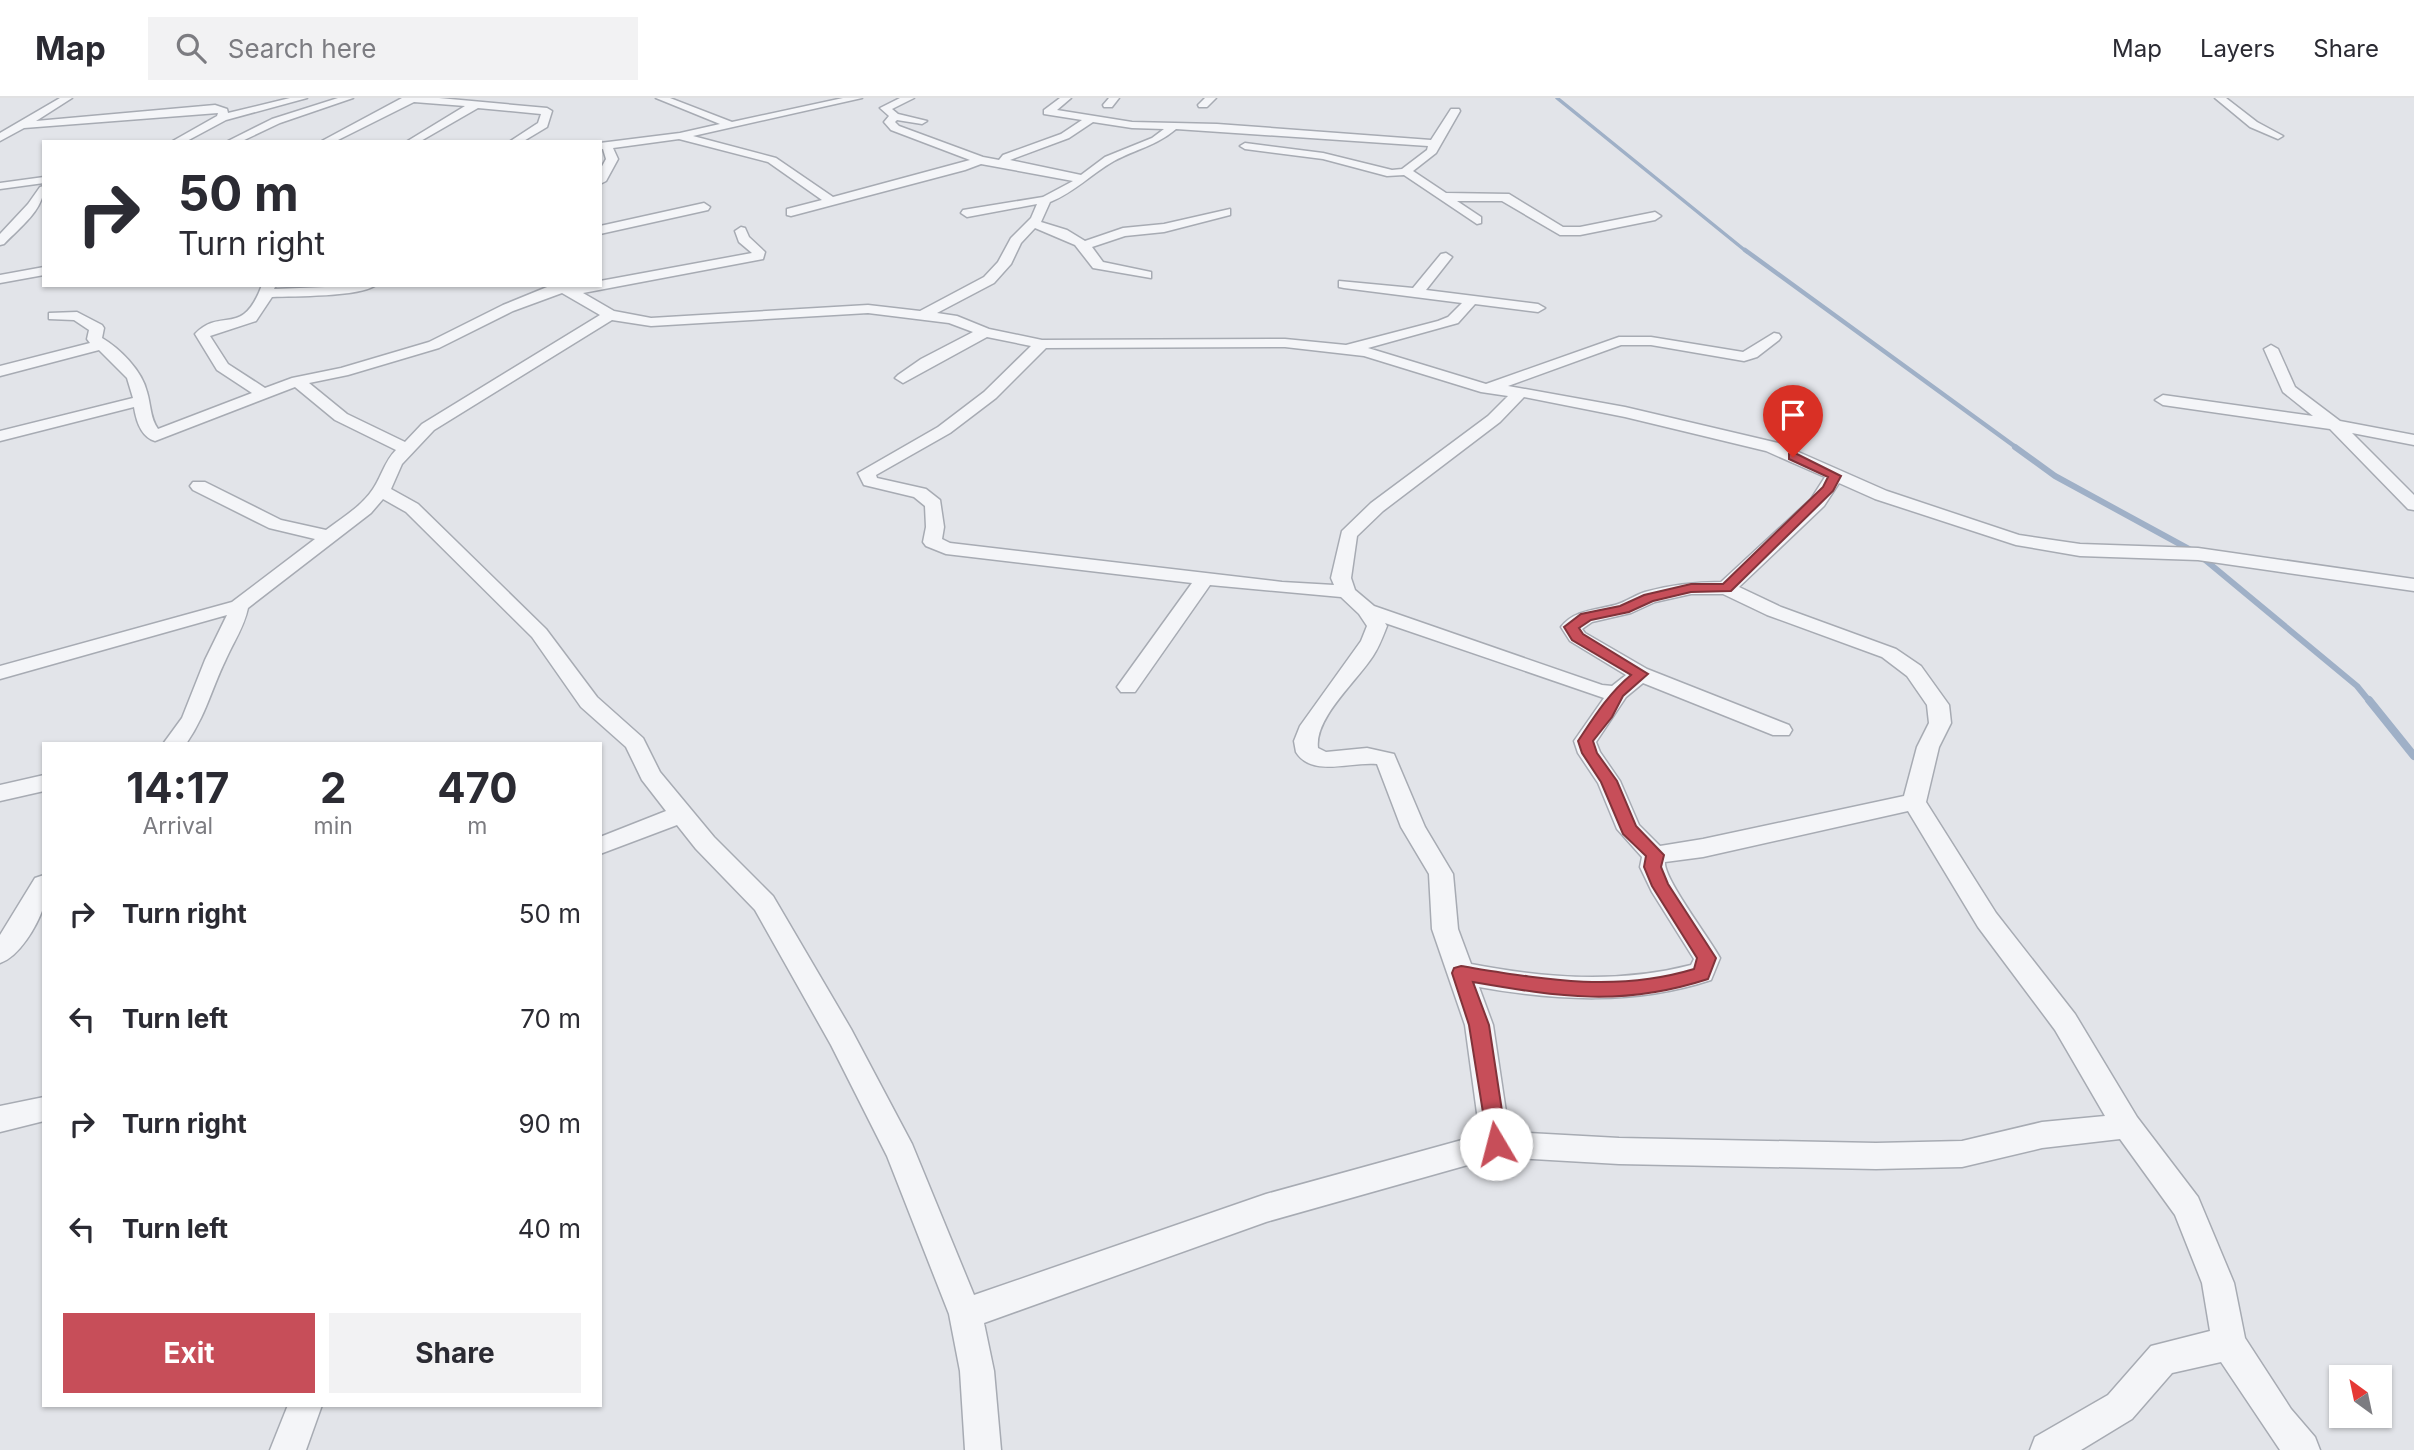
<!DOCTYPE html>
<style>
:root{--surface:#fff;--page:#f2f2f3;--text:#2b2b33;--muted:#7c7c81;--line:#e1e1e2;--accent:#c74e59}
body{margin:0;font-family:Inter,sans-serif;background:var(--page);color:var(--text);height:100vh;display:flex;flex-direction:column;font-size:26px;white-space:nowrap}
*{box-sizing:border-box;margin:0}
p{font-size:23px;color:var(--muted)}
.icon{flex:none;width:38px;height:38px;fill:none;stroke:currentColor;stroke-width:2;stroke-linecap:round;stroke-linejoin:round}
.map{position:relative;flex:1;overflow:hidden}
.side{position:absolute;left:42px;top:644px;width:560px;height:665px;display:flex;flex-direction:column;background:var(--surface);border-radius:0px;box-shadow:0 2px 5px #0004}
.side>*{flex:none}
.guide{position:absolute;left:42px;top:42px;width:560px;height:147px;border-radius:0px;box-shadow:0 2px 5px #0004;background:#fff;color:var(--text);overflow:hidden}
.needle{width:46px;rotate:327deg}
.fabs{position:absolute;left:2329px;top:1267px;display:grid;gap:14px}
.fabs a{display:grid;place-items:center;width:63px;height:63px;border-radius:0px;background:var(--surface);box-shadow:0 2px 5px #0004;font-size:35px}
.pin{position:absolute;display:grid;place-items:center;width:60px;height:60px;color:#fff;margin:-72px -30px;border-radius:50% 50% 50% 0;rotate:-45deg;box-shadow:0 0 7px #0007}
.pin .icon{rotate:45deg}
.me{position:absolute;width:77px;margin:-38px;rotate:352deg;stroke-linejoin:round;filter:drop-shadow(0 0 5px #0008)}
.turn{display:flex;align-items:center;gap:24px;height:147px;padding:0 21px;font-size:32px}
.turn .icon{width:91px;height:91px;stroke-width:2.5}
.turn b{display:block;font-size:49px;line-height:60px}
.eta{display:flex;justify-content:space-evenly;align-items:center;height:119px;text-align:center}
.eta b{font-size:42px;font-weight:700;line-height:49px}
.primary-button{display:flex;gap:14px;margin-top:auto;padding:14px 21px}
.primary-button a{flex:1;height:80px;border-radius:0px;background:var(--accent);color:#fff;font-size:28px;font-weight:700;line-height:80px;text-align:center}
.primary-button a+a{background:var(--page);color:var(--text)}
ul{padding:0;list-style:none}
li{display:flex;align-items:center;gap:21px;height:105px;padding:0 21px}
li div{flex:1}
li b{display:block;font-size:26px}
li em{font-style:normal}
header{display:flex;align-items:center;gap:42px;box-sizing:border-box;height:98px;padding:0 35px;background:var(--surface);border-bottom:2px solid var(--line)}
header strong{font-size:33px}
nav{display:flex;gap:38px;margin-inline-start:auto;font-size:24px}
.search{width:490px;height:63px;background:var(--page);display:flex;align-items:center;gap:18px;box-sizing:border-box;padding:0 24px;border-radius:0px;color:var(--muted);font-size:26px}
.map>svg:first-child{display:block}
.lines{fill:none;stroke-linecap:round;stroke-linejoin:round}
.stream-far3{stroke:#9fb0c7;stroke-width:3.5}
.stream-far2{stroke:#9fb0c7;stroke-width:4.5}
.stream-far1{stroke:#9fb0c7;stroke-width:6}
.stream{stroke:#9fb0c7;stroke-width:8}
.street-casing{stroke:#a7abb3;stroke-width:3}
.street{fill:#f4f5f8;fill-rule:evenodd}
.route{fill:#c74e59;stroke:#81333a;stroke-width:2}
</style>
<header>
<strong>Map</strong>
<div class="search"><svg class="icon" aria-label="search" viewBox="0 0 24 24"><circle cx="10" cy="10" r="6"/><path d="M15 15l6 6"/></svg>Search here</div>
<nav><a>Map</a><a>Layers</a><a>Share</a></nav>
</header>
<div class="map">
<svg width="2414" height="1352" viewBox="0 0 2414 1352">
<rect width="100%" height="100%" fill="#e2e4e9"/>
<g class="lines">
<polyline class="stream-far3" points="1557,0 1747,154"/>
<polyline class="stream-far2" points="1745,152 2017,350"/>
<polyline class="stream-far1" points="2015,349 2055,378 2198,456 2357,588 2370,604"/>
<polyline class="stream" points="2369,602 2414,658"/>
<g class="street-casing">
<g id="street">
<polygon points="60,0 72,0 36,23 215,7 227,11 228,15 290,0 307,0 226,22 185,44 171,44 217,18 218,15 24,30 0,43 0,35"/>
<polygon points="338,0 353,0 280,25 240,44 226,44 272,21"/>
<polygon points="402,0 439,0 547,10 552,13 547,29 522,44 509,44 538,25 541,16 478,10 419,44 406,44 465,8 414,4 334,44 320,44"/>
<path d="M656,0H670L732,24L843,0H862L693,38L776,60L833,99L970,62L891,32L884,24L889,18L880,10L900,0H914L892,11L898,16L927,23L922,26L897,22L895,24L899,28L983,59L999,62L1003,57L1061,36L1082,22L1044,16V12L1060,0H1071L1057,12L1132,24L1217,26L1431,42L1451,11H1459L1460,13L1436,55L1413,73L1446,95L1509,96L1563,129H1580L1655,114L1661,118L1655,122L1580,137H1560L1502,103H1457L1481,119V125L1477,126L1404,77L1387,78L1323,61L1245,51L1240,48L1245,45L1323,55L1392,72L1402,71L1427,52L1428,48L1176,31C1156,48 1136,51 1114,63C1091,76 1075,94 1050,104L1041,124L1067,132L1085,143L1123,130L1164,126L1230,111V117L1164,134L1125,138L1092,149L1103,164L1151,174V180L1093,170L1075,147L1035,130L1021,145L1011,166L994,185L937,215L957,218L989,231L1042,242L1285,241L1346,247L1438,223L1448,219L1462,205L1344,190L1339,189V183L1413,190L1441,156L1446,155L1452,159L1426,192L1538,206L1545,210L1538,214L1475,206L1458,225L1368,250L1486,286L1619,239H1651L1743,254L1774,235L1779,236L1781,239L1779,242L1757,259L1744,263L1651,247H1621L1508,288L1625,309L1778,345L1887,393L2019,437L2080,446L2198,450L2414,481V493L2198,462L2080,458L2016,447L1875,401L1839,385L1824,408L1739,489L1781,509L1896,551L1921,568L1949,607L1951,625L1939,649L1926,704L1996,815L2075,916L2137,1019L2198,1099L2234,1185L2245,1240L2291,1311L2315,1339L2320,1352H2280L2221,1264L2172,1275L2132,1321L2081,1352H2030L2035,1339L2108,1297L2151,1248L2210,1233L2202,1185L2175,1117L2120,1041L2042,1050L1962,1069L1876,1071L1619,1066L1496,1059L1266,1124L984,1225L994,1273L1001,1352H965L960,1273L949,1216L887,1058L831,947L755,812L696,751L677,727L600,756V739L666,713L642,682L626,649L581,609L532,539L406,414L383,401L371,415L248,510C244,529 234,543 226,561C211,592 206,617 186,646H163L182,620L205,562L227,517L0,581V568L232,504L315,441L269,430L193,392L190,388L193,384H205L281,422L326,432C342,420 362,408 373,391C382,378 384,364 396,352L335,322L295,289L155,343C141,339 136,322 134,309L0,343V333L133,300L127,280L99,252L0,278V268L90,245L87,241L89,232L74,222L49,221V215L77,214L102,227L104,230L102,240C119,250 142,272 147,294C151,307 150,320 158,331L252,295L217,272L195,236C222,208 242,241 262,187H276L274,191L376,187C360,199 294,198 272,199L256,223L210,238L228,266L265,290L292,280L341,270L429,244L503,207L552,187H600V183L752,155L739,144L735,133L741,129L745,130L749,139L765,154L763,161L583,195L614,213L651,220L868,207L920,213L984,179L998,164L1011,140L1031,120L1037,106L967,119L961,115L963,112L1043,99L1073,83L981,66L965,72L791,118L787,117V111L822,102L768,64L679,41L613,50L618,61L606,83L600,86V72L606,61L603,51H600V45L680,35L720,26ZM1093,24L1132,30L1164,31L1152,40L1105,59L1081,77L1010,62L1069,40ZM562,195L600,217L422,326L405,344L347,316L309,285L348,277L439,250L513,213ZM868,215L949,225L973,234L921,261L898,277L895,280L903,285L987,239L1031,248L984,294L938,329L858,375L864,387L914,399L925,408L926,429L923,444L926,448L946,456L1192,485L1117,589L1121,594H1135L1210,487L1341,499L1359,516L1367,528L1361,543L1300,628L1294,643L1296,654C1312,680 1352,663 1377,666L1401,729L1429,776L1432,831L1465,927L1480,1037L1266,1096L974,1197L912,1046L851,931L773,798L714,739L660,674L643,640L597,599L546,531L418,406L391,391L402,366L434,332L612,222L651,228ZM1285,249L1364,258L1481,294L1508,298L1488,318L1371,405L1342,433L1331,480L1334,487L1282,484L950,445L942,441L944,429L940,402L926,391L877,380L876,377L950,335L996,300L1046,250ZM1524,299L1625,319L1766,353L1825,379L1811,401L1721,484C1695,484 1670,487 1645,494C1635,497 1626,504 1615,507C1596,512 1574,512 1561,529L1570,543L1626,577L1612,588L1602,587L1374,508L1355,492L1351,480L1357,438L1383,413L1500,324ZM1691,496H1723L1767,517L1882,559L1907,578L1927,607L1929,625L1917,649L1904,698L1703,741L1660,748L1639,727L1620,683L1600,654L1596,644L1626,599L1643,585L1773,637H1789L1792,632L1789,627L1647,571L1585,535L1582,531L1592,524L1631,515L1655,504ZM1385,525L1604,600L1574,643L1578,655L1598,685L1617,731L1642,759L1640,769L1652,794L1694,861L1691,867C1618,886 1544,880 1471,866L1458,831L1453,776L1425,729L1394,656L1367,650L1326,654L1318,650C1314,620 1357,583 1373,558C1379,549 1383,538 1387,528ZM1908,713L1978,829L2055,932L2105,1018L2042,1024L1962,1043L1876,1045L1619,1040L1509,1034L1493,927L1479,889C1557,903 1635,907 1711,882L1720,860C1710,841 1663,780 1665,764L1703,759Z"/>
<polygon points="1109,0 1119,0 1112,9 1104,9 1103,7"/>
<polygon points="1205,0 1216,0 1207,9 1199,9 1198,7"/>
<polygon points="2215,0 2226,0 2257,24 2283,38 2278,41 2250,29"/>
<polygon points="44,79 44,85 0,91 0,85"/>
<path d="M44,88C44,112 20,129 4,146L0,147V136L28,106L40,89Z"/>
<polygon points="704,105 710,109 708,112 600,136 600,128"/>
<polygon points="44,169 44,177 0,185 0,177"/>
<polygon points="2271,247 2278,251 2295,289 2340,323 2414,337 2414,347 2352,335 2414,397 2414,412 2408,411 2330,331 2163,307 2155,302 2163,297 2313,318 2283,294 2264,251"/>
<polygon points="44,677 44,693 0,703 0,687"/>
<path d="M44,777C44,787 46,801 43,810C37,828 19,859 0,865V837L35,780Z"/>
<polygon points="44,999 44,1023 0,1034 0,1008"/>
<polygon points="288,1307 322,1307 306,1352 270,1352"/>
</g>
</g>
<use href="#street" class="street"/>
</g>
<path class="route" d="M1789,356H1797L1841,378L1833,393L1731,493L1691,494L1653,503L1629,514L1591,522L1579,530L1583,536L1648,576L1623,598L1612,619L1593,643L1597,655L1617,683L1636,728L1664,757L1661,769L1668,786L1716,860L1708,881C1622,909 1560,899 1473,884L1489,927L1507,1046L1504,1052L1496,1055L1489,1052L1469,927L1452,875L1454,870L1461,868C1541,881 1615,895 1694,871L1697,860L1652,788L1644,769L1646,758L1623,736L1601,684L1582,655L1578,643C1594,619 1609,595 1631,577L1572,542L1564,529L1581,516L1620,508L1644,497L1691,486H1723L1823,389L1828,379L1789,361Z"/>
</svg>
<div class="fabs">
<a><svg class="needle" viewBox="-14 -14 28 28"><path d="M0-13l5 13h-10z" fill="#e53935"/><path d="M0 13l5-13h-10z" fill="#7c7c81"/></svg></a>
</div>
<div class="pin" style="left:1793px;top:359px;background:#d93025"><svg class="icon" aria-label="arrive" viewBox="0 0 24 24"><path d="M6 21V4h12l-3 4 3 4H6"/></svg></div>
<svg class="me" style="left:1496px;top:1046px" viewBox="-20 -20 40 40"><circle r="19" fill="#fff"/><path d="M0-13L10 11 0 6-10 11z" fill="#c74e59"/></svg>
<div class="guide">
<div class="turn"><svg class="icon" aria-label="right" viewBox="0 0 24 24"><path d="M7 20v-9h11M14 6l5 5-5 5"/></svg><div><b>50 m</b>Turn right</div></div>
</div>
<section class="side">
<div class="eta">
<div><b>14:17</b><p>Arrival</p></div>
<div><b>2</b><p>min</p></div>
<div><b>470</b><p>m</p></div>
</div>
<ul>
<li><svg class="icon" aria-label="right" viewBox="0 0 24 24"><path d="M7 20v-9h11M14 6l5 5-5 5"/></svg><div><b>Turn right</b></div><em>50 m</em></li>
<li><svg class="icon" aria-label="left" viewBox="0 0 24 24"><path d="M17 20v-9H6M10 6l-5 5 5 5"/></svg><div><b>Turn left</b></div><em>70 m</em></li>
<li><svg class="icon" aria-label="right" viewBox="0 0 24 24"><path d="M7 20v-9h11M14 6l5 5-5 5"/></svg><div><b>Turn right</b></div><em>90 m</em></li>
<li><svg class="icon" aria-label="left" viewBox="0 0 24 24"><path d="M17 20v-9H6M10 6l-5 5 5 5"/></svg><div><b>Turn left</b></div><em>40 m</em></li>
</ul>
<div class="primary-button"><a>Exit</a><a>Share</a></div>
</section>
</div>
